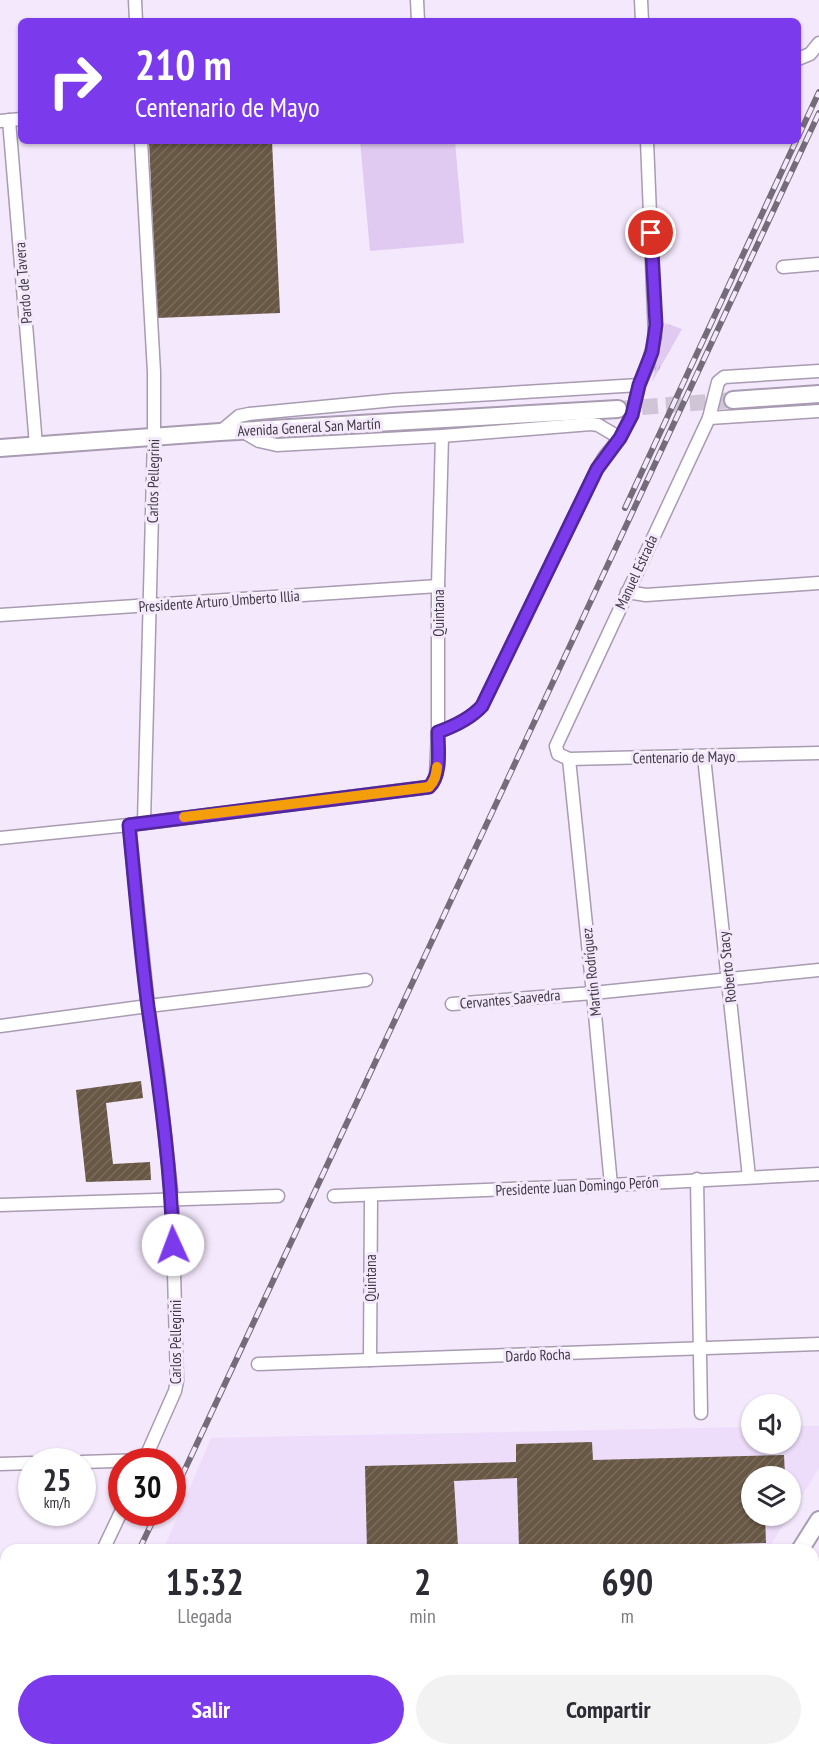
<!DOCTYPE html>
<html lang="es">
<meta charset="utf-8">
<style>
:root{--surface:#fff;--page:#f2f2f3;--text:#2b2b33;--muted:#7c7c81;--accent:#7c3aed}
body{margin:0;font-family:"PT Sans Narrow",sans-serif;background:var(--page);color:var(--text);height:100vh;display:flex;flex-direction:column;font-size:22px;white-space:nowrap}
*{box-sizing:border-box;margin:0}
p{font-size:20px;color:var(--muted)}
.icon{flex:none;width:33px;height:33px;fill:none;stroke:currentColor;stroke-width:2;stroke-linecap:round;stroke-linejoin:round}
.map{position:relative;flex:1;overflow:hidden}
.details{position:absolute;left:0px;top:1544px;width:819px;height:212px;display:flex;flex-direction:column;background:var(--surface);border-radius:18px 18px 0 0;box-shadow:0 2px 4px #0004}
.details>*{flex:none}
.top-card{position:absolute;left:18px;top:18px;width:783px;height:126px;border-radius:9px;box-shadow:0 2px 4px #0004;background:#7c3aed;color:#fff;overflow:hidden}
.fabs{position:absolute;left:741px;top:1394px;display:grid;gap:12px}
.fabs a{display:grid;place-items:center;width:60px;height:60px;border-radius:50%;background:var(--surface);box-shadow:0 2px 4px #0004;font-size:30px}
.speed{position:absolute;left:18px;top:1448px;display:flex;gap:12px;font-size:30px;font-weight:700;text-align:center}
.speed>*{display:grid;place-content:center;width:78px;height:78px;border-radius:50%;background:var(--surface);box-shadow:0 2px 4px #0004;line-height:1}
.speed small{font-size:15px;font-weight:400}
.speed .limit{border:9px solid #d22;background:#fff;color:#111}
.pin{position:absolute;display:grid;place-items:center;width:51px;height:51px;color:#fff;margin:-26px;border:3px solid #fff;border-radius:50%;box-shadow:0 2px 6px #0007}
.me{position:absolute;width:66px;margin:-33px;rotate:358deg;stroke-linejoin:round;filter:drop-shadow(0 0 4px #0008)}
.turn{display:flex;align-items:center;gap:21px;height:126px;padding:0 18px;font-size:27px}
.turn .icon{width:78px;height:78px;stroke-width:2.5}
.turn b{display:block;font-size:42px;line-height:51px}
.eta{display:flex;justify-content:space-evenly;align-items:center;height:102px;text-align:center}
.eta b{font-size:36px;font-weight:700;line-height:42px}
.button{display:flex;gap:12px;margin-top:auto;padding:12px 18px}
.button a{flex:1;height:69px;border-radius:36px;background:var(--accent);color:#fff;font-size:24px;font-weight:700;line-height:69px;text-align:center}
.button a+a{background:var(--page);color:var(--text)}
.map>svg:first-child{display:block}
.built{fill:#eedcfb}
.park{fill:url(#park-tufts)}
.pitch{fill:#e1caf2}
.building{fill:url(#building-hatch)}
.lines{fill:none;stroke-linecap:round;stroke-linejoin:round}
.secondary-tunnel{stroke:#d0c5d7;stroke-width:16;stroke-dasharray:16 8;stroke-linecap:butt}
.minor-casing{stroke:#a89bb2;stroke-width:15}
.secondary-casing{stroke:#a89bb2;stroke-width:20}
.minor{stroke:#fff;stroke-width:12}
.secondary{stroke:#fff;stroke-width:16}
.rail-casing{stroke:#746d79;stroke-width:6}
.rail{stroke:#f4e8fc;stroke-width:4;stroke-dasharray:11;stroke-linecap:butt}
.route-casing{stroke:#51269a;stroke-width:15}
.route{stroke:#7c3aed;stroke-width:10}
.slow{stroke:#f59e0b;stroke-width:10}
.labels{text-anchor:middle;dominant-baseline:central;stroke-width:6;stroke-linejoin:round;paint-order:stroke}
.street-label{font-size:15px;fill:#3f3a43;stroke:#f4e8fc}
</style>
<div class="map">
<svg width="819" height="1754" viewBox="0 0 819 1754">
<defs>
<pattern id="park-tufts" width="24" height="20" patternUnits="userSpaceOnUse" patternTransform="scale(1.5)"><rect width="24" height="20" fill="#e1caf2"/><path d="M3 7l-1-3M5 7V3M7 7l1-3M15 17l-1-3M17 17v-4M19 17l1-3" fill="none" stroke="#c2aed1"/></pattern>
<pattern id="building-hatch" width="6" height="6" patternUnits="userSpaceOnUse" patternTransform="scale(1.5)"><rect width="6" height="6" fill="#675744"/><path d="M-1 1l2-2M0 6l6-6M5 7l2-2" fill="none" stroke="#7a6d5e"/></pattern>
</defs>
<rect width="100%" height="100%" fill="#f4e8fc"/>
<polygon class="built" points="791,1426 819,1426 819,1468 791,1514 790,1476 752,1476 752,1515 790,1515 768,1549 163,1550 211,1438 751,1427 752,1443 790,1443"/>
<polygon class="park" points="665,323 682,329 652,382"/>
<polygon class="pitch" points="360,141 455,141 464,243 370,251"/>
<g class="building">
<polygon points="149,141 272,141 280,313 157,318"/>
<polygon points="141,1081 143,1098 106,1103 113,1164 150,1162 151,1180 86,1182 76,1090"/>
<polygon points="592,1442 593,1460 784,1455 785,1476 752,1476 752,1515 765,1515 766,1543 519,1549 517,1478 454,1481 458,1546 367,1550 365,1466 516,1462 516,1444"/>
<rect x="813" y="1602" width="6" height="40"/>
</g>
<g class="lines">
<polyline class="secondary-tunnel" points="618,409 733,400"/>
<g class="minor-casing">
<g id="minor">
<polyline points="135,0 136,21"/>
<polyline points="417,0 418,21"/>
<polyline points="641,0 642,21"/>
<polyline points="798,59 810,54 819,43"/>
<polyline points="9,120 36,445"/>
<polyline points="0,121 21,119"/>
<polyline points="141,141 154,372 154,437 144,822"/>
<polyline points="783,267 819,264"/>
<polyline points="819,371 724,377 718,382 709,418 556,746 558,754 569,759 819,753"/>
<polyline points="709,418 819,411"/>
<polyline points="242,431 259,441 277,445 442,436 591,424 598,425 620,438"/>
<polyline points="220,432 239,416 249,414 394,400 639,385"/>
<polyline points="627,592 646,595 819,583"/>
<polyline points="0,615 438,586"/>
<path d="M438,732C455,726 470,719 482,706L597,469L605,456L620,438L632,415L639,385L648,365L655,337L647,141"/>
<polyline points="704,757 749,1177"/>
<polyline points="569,759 593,993 611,1185"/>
<polyline points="129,825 148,1006 158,1073 172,1199 177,1381 175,1391 144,1461"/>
<polyline points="0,838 129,825 429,787 433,782 436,775 438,732 438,586 442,436"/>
<polyline points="452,1004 593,993 819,970"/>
<polyline points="0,1026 148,1006 366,980"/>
<polyline points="697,1179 701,1413"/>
<polyline points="334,1196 611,1185 819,1174"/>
<polyline points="0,1205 278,1196"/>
<polyline points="370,1360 371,1195"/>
<polyline points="258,1364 819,1344"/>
<polyline points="82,1462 145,1460"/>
<polyline points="0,1464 32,1463"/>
<polyline points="103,1550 122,1510"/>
<polyline points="813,1661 819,1661"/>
<polyline points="0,1734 6,1734"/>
<polyline points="312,1749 312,1754"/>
<polyline points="7,1754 10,1749"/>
<polyline points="72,1754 75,1749"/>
</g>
</g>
<g class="secondary-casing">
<g id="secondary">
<polyline points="733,400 819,394"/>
<polyline points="0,448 220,432 618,409"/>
<polyline points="800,1550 819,1520"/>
<polyline points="669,1754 672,1749"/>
</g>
</g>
<use href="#minor" class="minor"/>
<use href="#secondary" class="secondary"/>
<g class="rail-casing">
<g id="rail">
<polyline points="798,137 819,92"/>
<polyline points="625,508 796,141"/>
<polyline points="172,1497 819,113"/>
<polyline points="139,1550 157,1512"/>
<polyline points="43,1754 45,1749"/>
</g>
</g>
<use href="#rail" class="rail"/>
</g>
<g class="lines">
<g class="route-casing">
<path id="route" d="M173,1245C171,1165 159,1086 148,1007C140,947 135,885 129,825L429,787C442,774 438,749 438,732C455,726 470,719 482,706L597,469L620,438L632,415L639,385L652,352L656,325L651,233"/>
</g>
<use href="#route" class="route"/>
<path class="slow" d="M184,817L429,787C435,781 436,775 437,767"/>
</g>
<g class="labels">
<g class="street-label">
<text transform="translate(23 283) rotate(-95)">Pardo de Tavera</text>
<text transform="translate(309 427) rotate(-3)">Avenida General San Martín</text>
<text transform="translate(153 481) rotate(-89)">Carlos Pellegrini</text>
<text transform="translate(636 572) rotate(-65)">Manuel Estrada</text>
<text transform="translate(219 601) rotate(-4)">Presidente Arturo Umberto Illia</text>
<text transform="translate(438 613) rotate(-90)">Quintana</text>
<text transform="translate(684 757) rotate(-1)">Centenario de Mayo</text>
<text transform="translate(727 967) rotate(-96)">Roberto Stacy</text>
<text transform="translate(591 972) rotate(-96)">Martín Rodríguez</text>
<text transform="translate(510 999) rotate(-5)">Cervantes Saavedra</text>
<text transform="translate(577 1186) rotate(-3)">Presidente Juan Domingo Perón</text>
<text transform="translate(370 1278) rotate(-90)">Quintana</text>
<text transform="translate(175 1342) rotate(-90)">Carlos Pellegrini</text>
<text transform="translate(538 1355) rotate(-2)">Dardo Rocha</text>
</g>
</g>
</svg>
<div class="fabs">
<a><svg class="icon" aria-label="sound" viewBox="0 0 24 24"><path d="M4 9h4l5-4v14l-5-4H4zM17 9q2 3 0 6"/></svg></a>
<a><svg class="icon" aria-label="layers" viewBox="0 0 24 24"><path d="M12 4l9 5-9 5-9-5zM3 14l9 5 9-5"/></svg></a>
</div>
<div class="speed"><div>25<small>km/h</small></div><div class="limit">30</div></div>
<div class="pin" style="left:651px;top:233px;background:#d93025"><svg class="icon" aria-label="arrive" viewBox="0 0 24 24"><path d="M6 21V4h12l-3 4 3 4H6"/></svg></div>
<svg class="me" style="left:173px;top:1245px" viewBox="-20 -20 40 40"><circle r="19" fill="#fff"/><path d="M0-13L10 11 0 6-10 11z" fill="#7c3aed"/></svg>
<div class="top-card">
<div class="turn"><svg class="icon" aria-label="right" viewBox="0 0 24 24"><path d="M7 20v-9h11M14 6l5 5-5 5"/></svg><div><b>210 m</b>Centenario de Mayo</div></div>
</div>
<section class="details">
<div class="eta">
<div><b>15:32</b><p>Llegada</p></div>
<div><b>2</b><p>min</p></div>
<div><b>690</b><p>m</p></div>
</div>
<div class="button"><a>Salir</a><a>Compartir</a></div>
</section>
</div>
